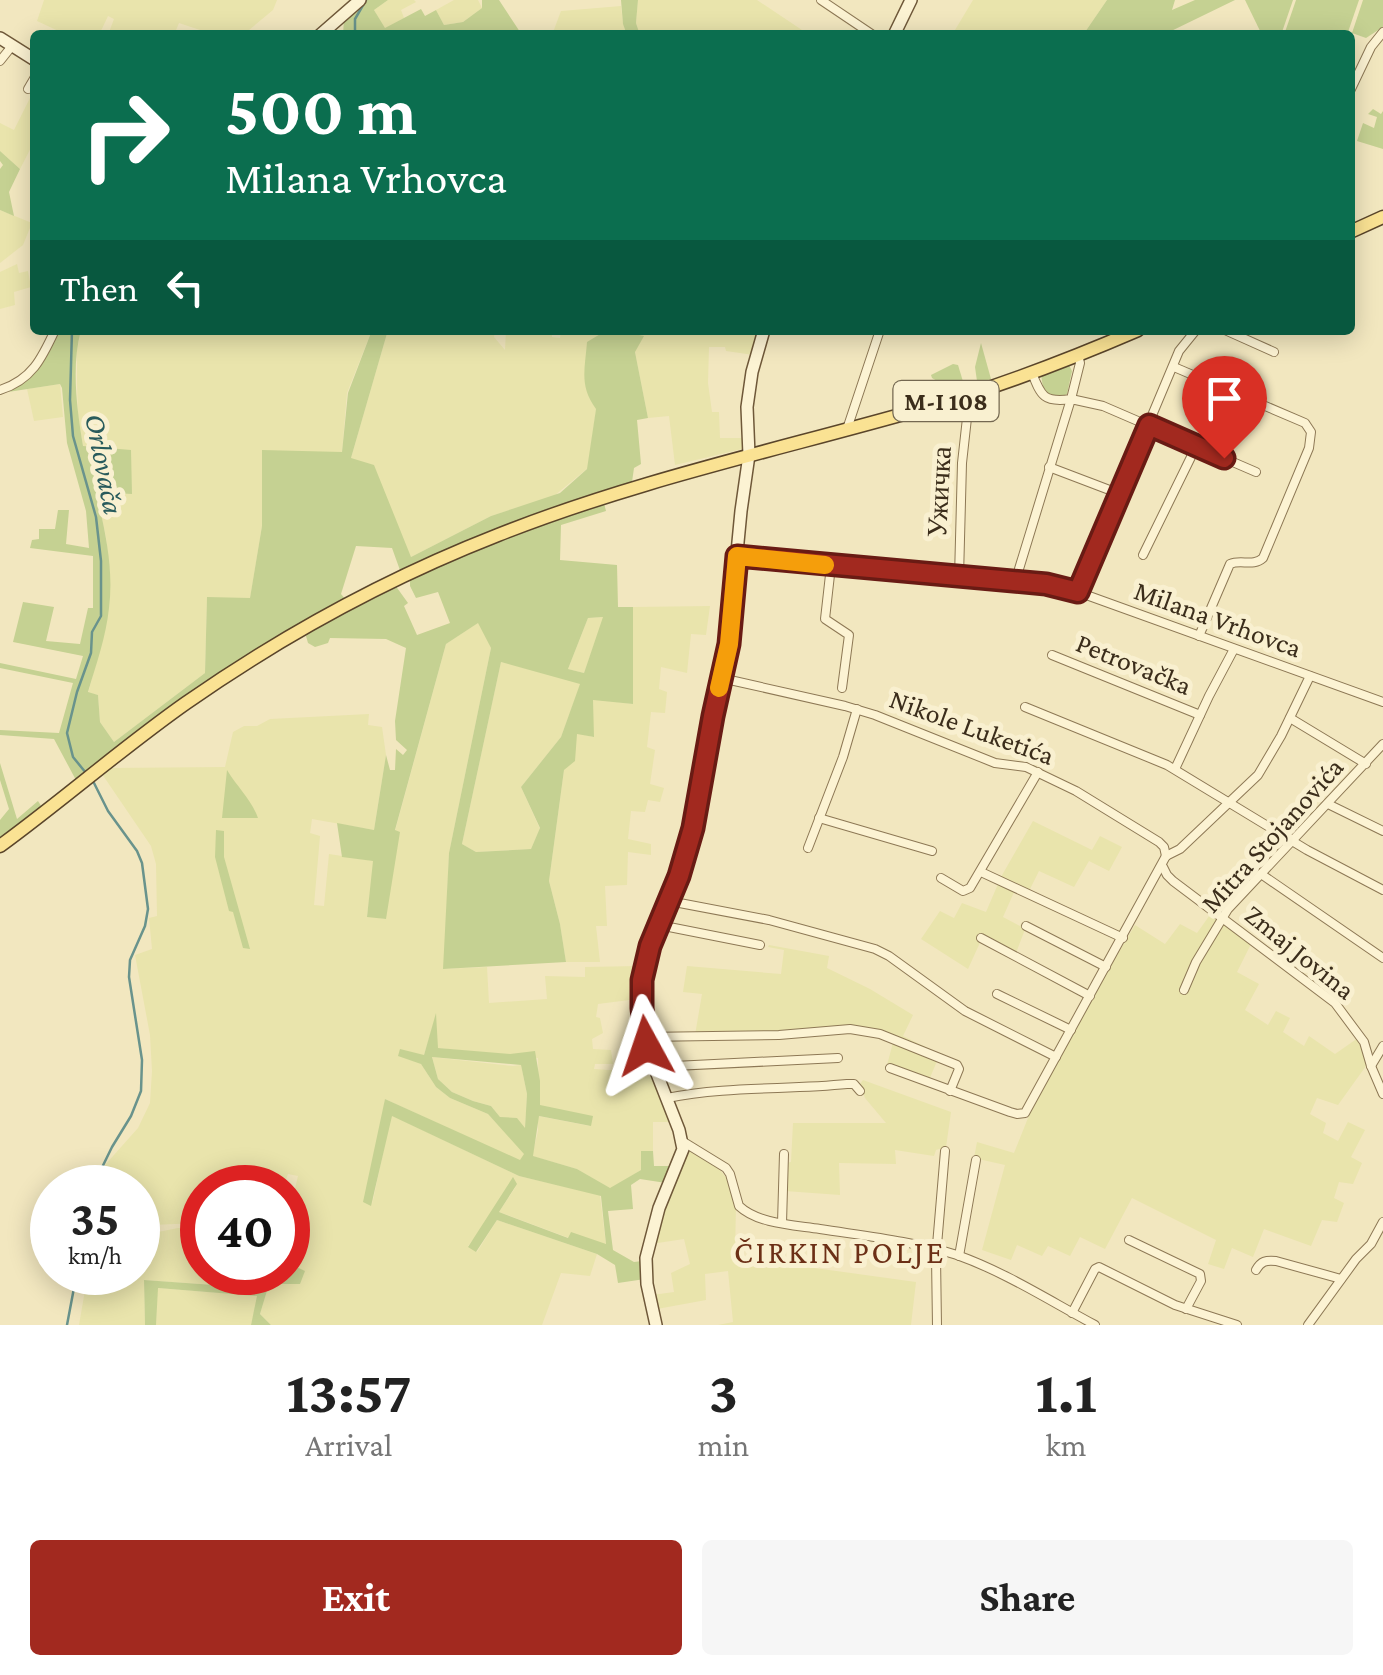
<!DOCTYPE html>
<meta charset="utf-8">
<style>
:root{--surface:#fff;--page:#f6f6f6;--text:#222;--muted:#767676;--accent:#a2291f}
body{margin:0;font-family:"Crimson Pro",serif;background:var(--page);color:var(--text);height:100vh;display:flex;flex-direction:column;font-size:38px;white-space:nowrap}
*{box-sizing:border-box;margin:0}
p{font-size:32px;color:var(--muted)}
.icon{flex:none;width:55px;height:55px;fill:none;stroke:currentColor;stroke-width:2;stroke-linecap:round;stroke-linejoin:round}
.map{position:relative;height:1325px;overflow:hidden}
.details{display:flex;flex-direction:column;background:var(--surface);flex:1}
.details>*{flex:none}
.top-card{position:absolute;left:30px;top:30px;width:1325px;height:305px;border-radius:10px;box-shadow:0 5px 25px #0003;background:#0b6e4f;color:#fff;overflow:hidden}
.speed{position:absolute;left:30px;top:1165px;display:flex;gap:20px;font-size:50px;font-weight:700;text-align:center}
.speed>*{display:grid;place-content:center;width:130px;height:130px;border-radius:50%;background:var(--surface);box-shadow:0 5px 25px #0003;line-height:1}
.speed small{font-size:25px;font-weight:400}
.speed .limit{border:15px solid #d22;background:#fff;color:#111}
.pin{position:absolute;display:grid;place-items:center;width:85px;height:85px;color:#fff;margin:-102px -42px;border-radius:50% 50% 50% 0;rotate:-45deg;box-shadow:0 0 10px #0007}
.pin .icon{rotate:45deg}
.me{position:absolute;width:110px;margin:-55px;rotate:355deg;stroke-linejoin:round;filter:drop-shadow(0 0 8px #0008)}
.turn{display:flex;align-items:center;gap:35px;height:210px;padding:0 30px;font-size:45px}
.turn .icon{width:130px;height:130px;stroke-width:2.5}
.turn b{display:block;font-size:70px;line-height:85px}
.then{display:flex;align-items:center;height:95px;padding:0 30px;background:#0003;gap:20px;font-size:38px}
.eta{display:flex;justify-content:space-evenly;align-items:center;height:170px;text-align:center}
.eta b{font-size:60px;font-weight:700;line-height:70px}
.primary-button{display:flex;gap:20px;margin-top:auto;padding:20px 30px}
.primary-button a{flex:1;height:115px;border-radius:10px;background:var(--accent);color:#fff;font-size:40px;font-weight:700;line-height:115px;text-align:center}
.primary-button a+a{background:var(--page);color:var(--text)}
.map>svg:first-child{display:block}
.farmland{fill:#e9e4ac}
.green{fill:#c5d192;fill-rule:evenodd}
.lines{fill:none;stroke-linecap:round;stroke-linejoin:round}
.stream{stroke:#69938c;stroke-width:2.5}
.street-casing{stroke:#8d7855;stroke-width:10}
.secondary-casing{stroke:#6f5839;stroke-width:14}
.primary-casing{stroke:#5a452a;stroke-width:15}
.street{stroke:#fcf3d3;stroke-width:8}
.secondary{stroke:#fcf3d3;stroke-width:11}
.primary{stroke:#fae293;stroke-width:12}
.route-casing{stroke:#691b14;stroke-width:25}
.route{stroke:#a2291f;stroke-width:18}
.slow{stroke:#f59e0b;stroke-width:18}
.labels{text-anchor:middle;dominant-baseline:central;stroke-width:10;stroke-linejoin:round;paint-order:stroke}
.shield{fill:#f9f0d0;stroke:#746851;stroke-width:2.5}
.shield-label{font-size:25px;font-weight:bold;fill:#3b2d1b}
.street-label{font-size:28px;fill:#3b2d1b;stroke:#f9f0d0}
.water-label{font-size:30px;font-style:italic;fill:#295b5c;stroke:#f9f0d0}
.quarter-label{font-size:32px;letter-spacing:2.5px;fill:#6c2f16;stroke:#f9f0d0}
</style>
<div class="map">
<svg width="1383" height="1325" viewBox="0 0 1383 1325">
<rect width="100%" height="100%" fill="#f2e7bf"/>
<g class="farmland">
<polygon points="44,0 277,0 273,10 243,35 205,35 206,32 179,23 174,35 108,35 114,19 108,16 99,35 67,35 37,21"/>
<polygon points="388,0 414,0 416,2 401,10 404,18 385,29 374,10"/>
<polygon points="454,0 478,0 482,8 463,22 444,25 436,10"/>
<polygon points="638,0 757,0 805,32 803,35 640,35 636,23"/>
<polygon points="973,0 1107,0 1083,35 952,35"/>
<polygon points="621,6 623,23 627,35 552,35 561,11"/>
<polygon points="31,96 35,98 35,140 20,169 0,151 0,123 14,130"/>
<polygon points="0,210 32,223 23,245 0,263"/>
<polygon points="17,264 19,273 28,271 31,287 14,292 15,305 0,309 0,272"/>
<polygon points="81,330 372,330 347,393 342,453 262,451 262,526 250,599 207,598 205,673 114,742 100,722 98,695 88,693 104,634 110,576 106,537 96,491 131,451 83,447 78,415 77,383 77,351"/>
<polygon points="388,330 495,330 494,337 505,350 506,330 552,330 552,337 560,338 561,330 607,330 588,468 554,496 491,516 411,557 351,458"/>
<polygon points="624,330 755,330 761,332 754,355 726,351 725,347 709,347 708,383 712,412 719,412 720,438 744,438 742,449 675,465 669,416 648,418 635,352"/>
<polygon points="60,384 63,417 34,421 27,389"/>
<polygon points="710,606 706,635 691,634 687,673 661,667 659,689 667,692 665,713 651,712 647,747 655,750 650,784 664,788 660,802 648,800 645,812 631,811 628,839 651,844 651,855 628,852 627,885 605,886 607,926 596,926 600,962 566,962 560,924 549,881 564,770 577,733 593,737 592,699 633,704 633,607"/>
<polygon points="604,617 584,673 568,669 588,618"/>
<polygon points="479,622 491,648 449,853 444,969 487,967 489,1003 547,999 545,976 585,977 585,967 639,966 637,999 598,1004 596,1017 600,1018 603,1033 592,1039 593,1049 611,1050 613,1064 595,1064 594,1069 623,1071 625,1078 654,1076 671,1122 653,1122 653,1151 641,1151 641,1170 610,1189 577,1169 532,1156 538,1131 538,1116 590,1126 539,1105 538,1058 437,1048 436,1017 421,1064 436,1087 450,1098 488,1114 525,1154 520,1161 385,1099 372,1205 391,1115 519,1176 600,1195 606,1245 571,1233 569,1238 499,1212 517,1185 468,1246 477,1252 497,1220 597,1254 590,1276 561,1273 542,1325 271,1325 260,1314 269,1283 299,1284 304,1272 288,1263 288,1218 298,1176 288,1174 283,1187 202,1188 202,1272 260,1273 256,1288 144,1280 145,1325 79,1325 88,1273 138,1272 138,1236 178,1228 196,1228 197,1223 153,1225 138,1229 138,1188 100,1187 105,1165 138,1128 150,1103 152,1071 150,1035 135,955 152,949 149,918 157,916 156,864 151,846 102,774 110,768 225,767 233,732 244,726 257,726 270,719 369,714 368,725 382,727 386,755 374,830 312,819 310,833 320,836 314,905 324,906 329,854 374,861 367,916 385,919 399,832 395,831 446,644"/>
<polygon points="501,662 581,683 561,737 521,787 540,829 531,849 476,852 462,844"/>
<polygon points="1033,821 1092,850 1100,836 1122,847 1109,871 1089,861 1074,887 1039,871 1027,895 1015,890 1003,917 1020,926 1023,922 1027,924 1016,953 983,936 968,969 921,939 940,911 954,918 962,903 986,912 1001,877"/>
<polygon points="1212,912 1251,944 1237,972 1259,984 1245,1010 1268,1025 1276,1011 1290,1018 1283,1032 1304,1046 1309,1036 1335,1054 1358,1038 1361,1045 1366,1066 1338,1105 1317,1098 1310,1114 1326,1123 1323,1133 1338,1141 1348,1122 1365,1130 1351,1157 1362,1163 1353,1184 1339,1182 1334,1198 1344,1203 1337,1222 1322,1220 1311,1246 1264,1229 1253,1257 1232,1248 1224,1269 1208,1264 1216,1240 1132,1198 1105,1249 1080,1237 1070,1256 1048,1246 1042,1256 1017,1245 1011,1260 982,1250 1005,1165 974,1158 977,1142 1014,1153 1030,1113 1083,1012 1135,925 1165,944 1180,924 1197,933"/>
<polygon points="769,945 829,956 827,968 870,989 913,1015 903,1036 940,1054 929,1080 887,1065 894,1039 845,1029 791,1033 730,1032 695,1035 702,994 683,992 687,966 781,974 784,950 768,947"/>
<polygon points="432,1057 513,1066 521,1065 527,1094 525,1130 500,1117 491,1106 473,1101 452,1092 438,1079"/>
<polygon points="863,1080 951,1112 946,1147 936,1150 934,1156 895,1150 896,1164 839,1163 840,1195 785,1191 785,1163 791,1162 793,1123 886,1123 865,1098 860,1084"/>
<polygon points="689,1147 717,1166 727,1179 736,1203 735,1257 916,1282 911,1325 718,1325 733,1322 728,1271 705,1274 706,1300 657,1309 652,1295 674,1292 671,1273 690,1264 684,1239 651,1244 655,1228"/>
<polygon points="157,1288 258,1296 251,1325 156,1325"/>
</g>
<g class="green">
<polygon points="360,0 388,0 374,10 385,28 421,9 425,16 436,10 444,25 463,22 482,8 482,0 499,0 522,35 343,35 344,19"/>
<polygon points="621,0 638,0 636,23 640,35 627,35 623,24"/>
<polygon points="1107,0 1175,0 1172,10 1195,0 1235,0 1163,35 1083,35"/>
<polygon points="1245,0 1293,0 1281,35 1262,35"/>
<polygon points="1296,0 1359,0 1347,35 1294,35 1285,32"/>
<polygon points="1363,0 1383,0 1383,27 1366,38 1352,33"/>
<polygon points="1373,109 1381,114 1383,111 1383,149 1357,141 1363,123 1374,128 1377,117 1368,114"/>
<polygon points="0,151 20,169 9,192 14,216 0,210 0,169 3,165 0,161"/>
<path d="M57,330H81C71,367 77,409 83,446L131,450L132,494L96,492C105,530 114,569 109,608C106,637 96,665 88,692L98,695L100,722L114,742L205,673L207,597L250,598L262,526V450L342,452L348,393L372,330H388L351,458L374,465L411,557L491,516L560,493L587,469L596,409C579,386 585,369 587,342L607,330H624V332L644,336L635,352L648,418L637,420L641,464L634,468L632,482L401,573L392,548L356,546L341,594L346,600L77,782L54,739L0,735V730L59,733L73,683L0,668V663L76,679L83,656L13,642L23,602L54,607L46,641L80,644L88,608H93V556L30,548L32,540L39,539V529H55L58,510H69L66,544L89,548L86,511L67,443L62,388L60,384L8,392C37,375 46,362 57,330Z"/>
<polygon points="981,343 991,379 972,386 971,383 977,381 975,367"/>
<polygon points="953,364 958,365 965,388 954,391 932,378 931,375"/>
<polygon points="1069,365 1072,371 1067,394 1058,398 1044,393 1041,375"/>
<path d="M603,499L606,511L561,525L560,560L617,565L618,607H633V704L593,700L594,737L577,734L575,761L564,770L549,881L560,924L566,962L443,969L449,853L491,648L478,623L446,644L395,830L400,832L386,919L367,917L373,861L342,857L337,823L374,830L386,755L390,770H395L396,749L403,755L407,750L396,740L395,721L406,648L386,639L330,638L328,643L315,647L308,643L306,636L309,632L395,585L408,603L404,606L417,635L450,623L438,592L416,598L410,586V578L445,561ZM603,617L584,673L568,669L588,618ZM501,662L580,684L561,737L521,787L540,828L531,849L476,852L462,844Z"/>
<polygon points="0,763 17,819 38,801 43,809 0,839 0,820 9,809 0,780"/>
<path d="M227,770C238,788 251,799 258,818H222Z"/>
<polygon points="216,830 224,831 224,857 250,949 243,948 233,912 229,911 215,857"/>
<path d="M436,1013L438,1048L510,1054L535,1051L540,1081V1105L593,1116L591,1126L539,1116L533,1156L577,1169L610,1188L641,1170V1151H653L654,1166H674L666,1183L640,1179L631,1185L633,1209L608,1211L613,1250L634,1262L642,1261L645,1279L618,1283L615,1265L597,1254L497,1220L476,1252L468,1247L513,1177L517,1184L499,1212L568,1238L571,1232L606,1244L601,1196L519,1176L392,1116L371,1206L363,1202L385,1099L520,1160L524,1154L488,1114L450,1098L436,1087L421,1064L398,1056L400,1049L424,1055ZM432,1057L521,1065L527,1094L525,1128L517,1118L500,1117L491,1106L473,1101L452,1092L438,1079Z"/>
<polygon points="288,1263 305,1271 300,1284 269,1284 260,1314 271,1325 251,1325 257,1296 158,1288 156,1325 145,1325 144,1280 256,1288 260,1273 288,1272"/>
</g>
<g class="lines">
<g class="stream">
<polyline points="355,35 355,19 366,0"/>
<polyline points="72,330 70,400 73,436 96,517 101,561 101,616 92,632 91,653 77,692 67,733 73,757 86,773"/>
<polyline points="92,1188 112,1147 131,1116 141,1091 142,1060 129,977 130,960 145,926 148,909 142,863 137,851 108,811 94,783"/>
<polyline points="67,1325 77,1272"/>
</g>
<g class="street-casing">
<g id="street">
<polyline points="821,0 873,35"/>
<polyline points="0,61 12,46"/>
<polyline points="28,89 35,77"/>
<polyline points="1350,91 1371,47 1383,32"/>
<polyline points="1225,330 1274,352"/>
<path d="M1174,367L1305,423L1311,432L1309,448L1263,558C1253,567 1241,559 1230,564L1199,636"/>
<path d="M1032,373C1041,396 1044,403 1071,399L1080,363L1078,354"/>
<path d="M0,390C32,380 42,358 55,330"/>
<polyline points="847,429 880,330"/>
<polyline points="1049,467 1120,494"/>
<polyline points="1143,555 1191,457 1191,445"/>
<polyline points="737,556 1047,584 1078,592 1383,702"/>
<polyline points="831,566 825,619 849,635 842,688"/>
<polyline points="959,577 962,463 968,409"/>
<polyline points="1015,582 1071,399 1103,406 1256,472"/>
<polyline points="1078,592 1179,351 1196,330"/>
<polyline points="1052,655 1200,715"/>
<polyline points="721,678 845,706 875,715 995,763 1026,767 1076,791 1159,842 1164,847 1166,856"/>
<polyline points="1025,707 1167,765 1307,850 1383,890"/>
<polyline points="1290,718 1366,764"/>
<polyline points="1175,769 1209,696 1234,649"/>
<polyline points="1328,804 1383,831"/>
<polyline points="819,818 932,851"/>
<polyline points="808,848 843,757 857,709"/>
<polyline points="1166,856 1180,849 1258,775 1281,736 1310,676"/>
<polyline points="1163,867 1167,875 1173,881 1335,1003 1364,1042 1371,1066 1383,1094"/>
<polyline points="981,872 1123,938"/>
<polyline points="1261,874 1383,958"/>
<polyline points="941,878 963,891 970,888 1038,772"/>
<polyline points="669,901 769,920 875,949 889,956 965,1011 1056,1057"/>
<polyline points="659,925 760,945"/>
<polyline points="1026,926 1106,967"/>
<polyline points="981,938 1090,996"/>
<polyline points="1184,990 1196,962 1228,909 1383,744"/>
<polyline points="997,994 1071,1030"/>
<polyline points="644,1037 779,1035 850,1029 880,1034 957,1065 959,1069 950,1091"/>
<polyline points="1371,1066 1383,1046"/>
<polyline points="654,1067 838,1058"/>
<polyline points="890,1068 1010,1112 1017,1114 1025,1113 1166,856"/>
<path d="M667,1098C726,1086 787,1090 847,1084H854L860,1091"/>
<path d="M682,1141L726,1168L730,1174L739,1206C758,1224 794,1225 820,1229C865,1236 913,1241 957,1255C1005,1272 1050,1301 1095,1325"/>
<polyline points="782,1223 784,1154"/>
<polyline points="1129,1240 1200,1274 1201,1281 1186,1309"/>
<polyline points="959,1256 976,1160"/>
<path d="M1256,1270C1261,1261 1266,1260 1276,1261L1341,1279"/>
<polyline points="1072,1313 1095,1269 1099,1267 1175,1305 1237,1325"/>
<polyline points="937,1325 936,1257 945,1151"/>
<polyline points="1308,1325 1356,1259 1371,1244 1383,1222"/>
</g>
</g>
<g class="secondary-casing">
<g id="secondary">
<polyline points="320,35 360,0"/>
<polyline points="894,35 911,0"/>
<polyline points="0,38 35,60"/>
<polyline points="656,1325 647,1284 646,1258 659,1208 683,1149 679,1130 646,1046 642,1008 642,980 650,946 679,876 693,828 713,716 727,656 741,511 749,455 747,407 752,372 764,330"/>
</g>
</g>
<g class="primary-casing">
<g id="primary">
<polyline points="1350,232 1383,217"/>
<path d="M0,846C63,800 122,748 186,703C282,636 388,578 498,535C634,481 777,450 918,410C993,389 1066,361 1138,330"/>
</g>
</g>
<use href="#street" class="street"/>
<use href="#secondary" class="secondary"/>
<use href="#primary" class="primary"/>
</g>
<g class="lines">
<g class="route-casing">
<polyline id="route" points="646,1046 642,1008 642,980 650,946 679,876 693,828 713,716 729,644 737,556 1046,584 1078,592 1149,425 1224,458"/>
</g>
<use href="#route" class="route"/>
<polyline class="slow" points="719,688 729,644 737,556 825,565"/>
</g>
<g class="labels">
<rect class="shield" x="893.5" y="381" width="105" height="40" rx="8"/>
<g class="shield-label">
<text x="946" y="401">M-I 108</text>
</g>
<g class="street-label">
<text transform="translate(939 492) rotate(-87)">Ужичка</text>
<text transform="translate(1218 619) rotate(20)">Milana Vrhovca</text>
<text transform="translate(1134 664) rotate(22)">Petrovačka</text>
<text transform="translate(972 727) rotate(20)">Nikole Luketića</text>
<text transform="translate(1272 835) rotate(-48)">Mitra Stojanovića</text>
<text transform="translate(1300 952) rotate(39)">Zmaj Jovina</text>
</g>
<g class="water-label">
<text transform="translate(105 464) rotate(79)">Orlovača</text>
</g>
<g class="quarter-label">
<text x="840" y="1252">ČIRKIN POLJE</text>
</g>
</g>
</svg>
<div class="speed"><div>35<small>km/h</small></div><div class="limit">40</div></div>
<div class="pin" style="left:1224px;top:458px;background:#d93025"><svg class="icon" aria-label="arrive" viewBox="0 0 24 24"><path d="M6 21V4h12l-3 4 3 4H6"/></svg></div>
<svg class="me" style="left:646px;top:1046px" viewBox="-20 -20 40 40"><path d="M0-17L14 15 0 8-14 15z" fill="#a2291f" stroke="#fff" stroke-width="4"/></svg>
<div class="top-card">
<div class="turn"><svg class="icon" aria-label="right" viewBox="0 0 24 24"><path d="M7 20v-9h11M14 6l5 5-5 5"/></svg><div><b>500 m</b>Milana Vrhovca</div></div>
<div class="then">Then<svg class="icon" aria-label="left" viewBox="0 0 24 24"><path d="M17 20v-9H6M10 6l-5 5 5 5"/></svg></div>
</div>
</div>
<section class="details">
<div class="eta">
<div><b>13:57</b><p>Arrival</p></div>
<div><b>3</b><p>min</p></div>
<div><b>1.1</b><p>km</p></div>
</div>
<div class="primary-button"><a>Exit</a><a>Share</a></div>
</section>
